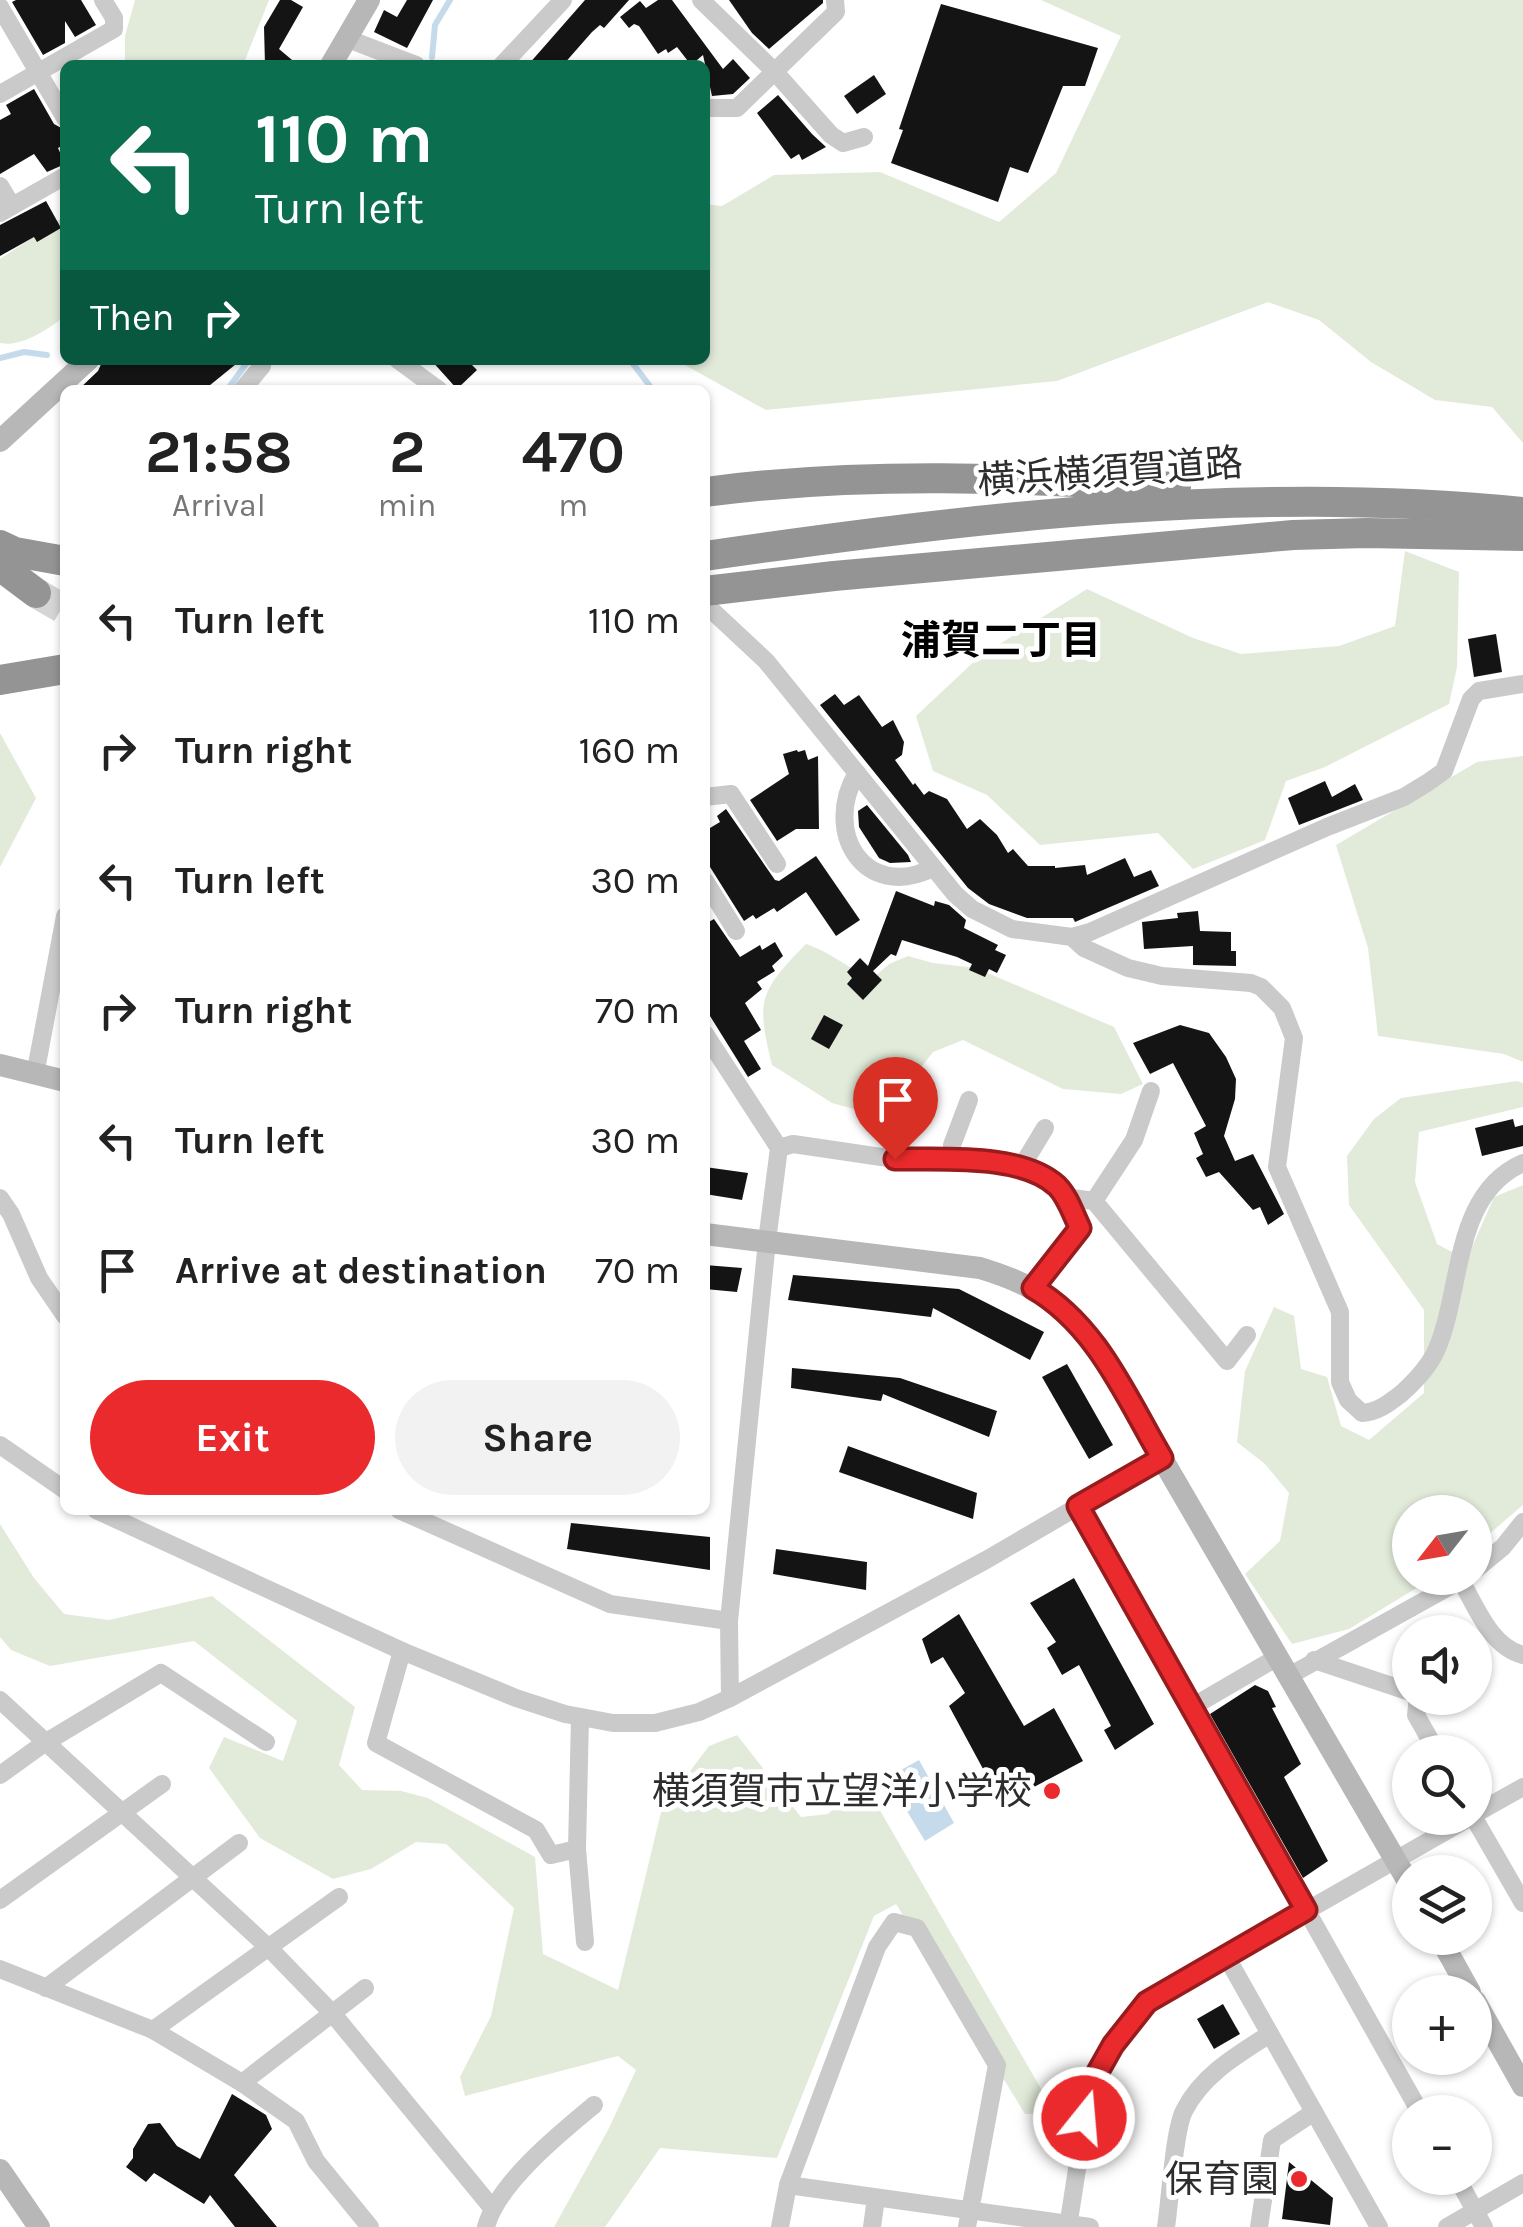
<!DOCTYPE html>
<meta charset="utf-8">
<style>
:root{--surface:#fff;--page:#f2f2f2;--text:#222;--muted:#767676;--accent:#ea2a2c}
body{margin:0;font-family:Karla,"Noto Sans JP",sans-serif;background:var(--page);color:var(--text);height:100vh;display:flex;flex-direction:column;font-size:38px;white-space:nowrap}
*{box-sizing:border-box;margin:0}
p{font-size:32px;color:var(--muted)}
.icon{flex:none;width:55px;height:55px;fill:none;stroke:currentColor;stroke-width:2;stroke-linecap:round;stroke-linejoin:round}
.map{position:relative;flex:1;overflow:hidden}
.drawer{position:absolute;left:60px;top:385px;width:650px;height:1130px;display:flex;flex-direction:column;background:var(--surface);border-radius:15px;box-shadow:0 2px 8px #0004}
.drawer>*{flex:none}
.top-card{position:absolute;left:60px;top:60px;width:650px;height:305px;border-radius:15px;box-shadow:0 2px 8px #0004;background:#0b6e4f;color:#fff;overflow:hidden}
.needle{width:65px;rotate:239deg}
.controls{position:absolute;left:1392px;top:1495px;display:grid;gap:20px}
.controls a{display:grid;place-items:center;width:100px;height:100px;border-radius:50%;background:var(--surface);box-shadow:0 2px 8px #0004;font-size:50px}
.pin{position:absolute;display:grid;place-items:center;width:85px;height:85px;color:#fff;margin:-102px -42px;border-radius:50% 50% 50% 0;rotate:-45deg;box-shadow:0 0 10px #0007}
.pin .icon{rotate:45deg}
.me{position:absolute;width:110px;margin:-55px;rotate:17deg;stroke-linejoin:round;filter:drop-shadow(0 0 8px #0008)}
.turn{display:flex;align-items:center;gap:35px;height:210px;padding:0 30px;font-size:45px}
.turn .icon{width:130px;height:130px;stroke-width:2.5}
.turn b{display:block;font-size:70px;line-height:85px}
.then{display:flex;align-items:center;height:95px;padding:0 30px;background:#0003;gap:20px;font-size:38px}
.eta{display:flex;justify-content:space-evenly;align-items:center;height:170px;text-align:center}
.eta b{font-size:60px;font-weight:700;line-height:70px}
.button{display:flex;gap:20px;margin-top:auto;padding:20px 30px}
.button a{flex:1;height:115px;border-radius:60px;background:var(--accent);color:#fff;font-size:40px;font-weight:700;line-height:115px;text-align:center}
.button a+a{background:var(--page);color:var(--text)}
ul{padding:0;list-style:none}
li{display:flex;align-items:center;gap:30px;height:130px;padding:0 30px}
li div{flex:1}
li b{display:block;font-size:38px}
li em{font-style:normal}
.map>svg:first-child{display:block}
.green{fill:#e2ebda}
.water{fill:#c5dbec}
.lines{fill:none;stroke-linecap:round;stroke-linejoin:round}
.stream{stroke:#c5dbec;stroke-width:6}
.building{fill:#141414}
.highway-tunnel{stroke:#d5d5d5;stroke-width:30;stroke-dasharray:30 15;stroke-linecap:butt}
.street{stroke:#cacaca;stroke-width:18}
.secondary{stroke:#b7b7b7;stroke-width:22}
.highway{stroke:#949494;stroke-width:30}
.route-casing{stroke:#981b1d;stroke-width:25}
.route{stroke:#ea2a2c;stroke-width:18}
.poi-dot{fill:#ea2a2c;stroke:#fff;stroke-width:4}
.labels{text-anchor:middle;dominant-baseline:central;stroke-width:10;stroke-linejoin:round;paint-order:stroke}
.street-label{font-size:38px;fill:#2d2d2d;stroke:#fff}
.poi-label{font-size:38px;fill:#2d2d2d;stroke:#fff;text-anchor:end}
.neighbourhood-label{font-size:40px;font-weight:bold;fill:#000;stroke:#fff}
</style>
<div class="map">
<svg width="1523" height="2227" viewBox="0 0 1523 2227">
<rect width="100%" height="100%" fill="#fff"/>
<g class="green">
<polygon points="135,0 269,0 243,65 125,65 125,36"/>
<polygon points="1041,0 1523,0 1523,443 1492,407 1435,400 1371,362 1319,320 1268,302 1057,381 766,410 676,360 705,360 705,204 722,206 774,175 880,172 999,222 1056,173 1121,36"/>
<path d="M65,216V316C49,329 20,348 0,343V259Z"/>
<polygon points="1405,551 1459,572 1457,667 1449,704 1325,767 1286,781 1265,840 1193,869 1158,833 1040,845 987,795 933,771 916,716 979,657 1087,589 1193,638 1241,654 1339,646 1395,626"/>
<polygon points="0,733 36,798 0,867"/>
<polygon points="1523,756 1523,1062 1504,1054 1378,1036 1368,948 1336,845 1477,762"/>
<path d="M806,944C833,953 847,968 872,979L889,964L908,956L933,963L976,968L1114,1027L1143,1084L1121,1094L1063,1089L963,1040L933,1052L883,1117L832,1103L772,1065C756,1000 759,992 806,944Z"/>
<polygon points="1517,1081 1523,1083 1523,1107 1419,1132 1415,1182 1437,1244 1450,1251 1469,1254 1494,1197 1523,1185 1523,1505 1475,1546 1475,1512 1410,1512 1410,1578 1433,1578 1349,1629 1292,1644 1245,1574 1280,1541 1289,1493 1265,1464 1237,1442 1245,1371 1274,1307 1294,1316 1301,1369 1327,1377 1341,1426 1369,1440 1424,1393 1424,1310 1349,1205 1347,1156 1374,1119 1401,1098"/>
<polygon points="0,1524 34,1578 64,1614 109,1620 212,1596 355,1707 339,1765 362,1790 401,1791 428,1798 535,1857 543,1954 618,1990 662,1808 709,1746 737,1735 801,1817 828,1814 863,1781 1055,2113 1025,2114 896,1904 874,1916 777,2158 660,2148 605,2227 554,2227 608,2130 636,2070 618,2056 465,2096 460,2077 491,2016 514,1908 446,1844 416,1842 371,1869 333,1879 260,1838 209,1768 224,1737 283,1761 297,1721 194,1641 50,1666 11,1650 0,1637"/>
</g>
<polygon class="water" points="919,1760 954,1823 925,1841 887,1778"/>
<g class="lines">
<g class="stream">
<polyline points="432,57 435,25 450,0"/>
<polyline points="0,358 24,352 47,355"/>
<polyline points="630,360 653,390"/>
<polyline points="227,390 249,360"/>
</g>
</g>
<g class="building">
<polygon points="16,0 81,0 96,25 75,37 65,21 65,43 43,55 12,2"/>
<polygon points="280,0 291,0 303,7 279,49 298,65 265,65 264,27"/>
<polygon points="407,0 433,0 407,48 374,32 384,10 397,17"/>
<polygon points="585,0 629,0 604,28 600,25 592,32 563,65 528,65"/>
<polygon points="658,0 672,0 723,69 733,59 750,78 733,94 712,96 703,55 691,65 677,47 668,53 666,49 658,54 639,26 634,24 629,28 620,17 640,1 646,8"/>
<polygon points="729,0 823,0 823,3 769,49 752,33"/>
<polygon points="941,4 1098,48 1085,86 1063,86 1028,173 1010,167 998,202 891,163 903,130 899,129"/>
<polygon points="874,75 886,94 857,114 844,96"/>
<polygon points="34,89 54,124 65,130 65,144 58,148 65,164 47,172 34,154 0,174 0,120 11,114 6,105"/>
<polygon points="778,95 812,134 826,147 802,160 799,154 791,159 757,113"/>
<polygon points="46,201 61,228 37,242 34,237 0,256 0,225"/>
<polygon points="103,360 241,360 204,390 78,390 98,371"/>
<polygon points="431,360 467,360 477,370 457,389"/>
<polygon points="1496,634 1502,672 1474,677 1468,639"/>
<polygon points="835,694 844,705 859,695 882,727 893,720 904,742 902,755 895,760 913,785 915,783 924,795 929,791 947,799 967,829 980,819 997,835 1008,853 1013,849 1028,866 1055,866 1055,868 1085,865 1087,875 1125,858 1134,877 1151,870 1159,886 1075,922 1073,918 1027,918 989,904 968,888 820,705"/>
<polygon points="797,750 798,752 805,750 808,760 818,756 819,829 796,829 777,841 750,800 789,774 783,754"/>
<polygon points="1325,781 1332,797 1355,784 1363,800 1299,825 1288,798"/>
<polygon points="867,805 908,855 911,862 890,863 879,858 859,827 858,811"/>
<polygon points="726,809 775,880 779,881 816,856 860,920 836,936 806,892 777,912 774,908 756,919 753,915 744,921 705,859 705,831 720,822 717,816"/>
<polygon points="896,891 934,906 935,901 949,905 966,920 964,928 998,945 995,950 1006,955 997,973 989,969 985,977 969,970 972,964 957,957 902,940 896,956 891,954 873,971 882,980 863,1000 847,984 852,978 847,972 860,958 868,966"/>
<polygon points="1198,911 1200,931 1231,932 1231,951 1236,951 1236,966 1193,965 1193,946 1144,949 1142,922 1178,918 1177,913"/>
<polygon points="714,919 740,957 760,945 762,950 775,942 783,956 772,966 775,971 757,982 762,989 745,1003 761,1030 744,1041 761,1069 748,1077 705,1008 705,924"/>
<polygon points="824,1015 843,1025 829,1049 811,1039"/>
<polygon points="1180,1025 1209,1033 1226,1057 1236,1079 1235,1099 1224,1136 1235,1161 1253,1154 1281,1208 1284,1214 1268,1225 1260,1207 1253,1210 1219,1172 1206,1177 1196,1158 1203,1154 1194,1133 1206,1126 1173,1063 1150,1074 1133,1043"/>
<polygon points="1513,1119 1515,1127 1523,1125 1523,1146 1482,1156 1475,1128"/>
<polygon points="705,1167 748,1173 742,1200 705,1194"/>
<polygon points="705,1265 742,1268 737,1292 705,1289"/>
<polygon points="793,1275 959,1289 1044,1332 1030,1360 933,1308 931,1317 788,1300"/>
<polygon points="1067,1364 1113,1445 1089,1459 1042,1377"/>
<polygon points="792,1368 900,1378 997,1411 989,1437 883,1394 881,1401 791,1388"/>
<polygon points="848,1446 977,1493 973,1519 839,1472"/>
<polygon points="571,1523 710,1537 710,1570 567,1549"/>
<polygon points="776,1549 867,1562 866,1590 773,1574"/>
<polygon points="1074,1578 1154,1724 1115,1750 1104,1730 1111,1726 1079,1665 1062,1675 1047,1648 1056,1642 1030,1603"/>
<polygon points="959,1614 1024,1726 1054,1708 1083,1761 1002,1804 949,1706 965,1693 943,1657 931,1664 922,1639"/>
<polygon points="1255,1685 1268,1691 1276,1707 1272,1708 1301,1764 1284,1777 1328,1861 1303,1878 1210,1714"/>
<polygon points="1223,2004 1240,2034 1214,2049 1197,2019"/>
<polygon points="232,2094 266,2115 272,2129 234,2175 277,2227 235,2227 210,2195 204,2204 154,2173 146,2182 126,2167 133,2158 133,2149 148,2124 160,2123 177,2146 200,2159"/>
<polygon points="1289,2162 1333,2198 1330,2225 1282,2219"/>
</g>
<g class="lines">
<polyline class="highway-tunnel" points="36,593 65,610"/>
<g class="street">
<polyline points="701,0 775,72 831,135 843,143 864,137"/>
<polyline points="0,7 65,118"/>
<polyline points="348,39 416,65"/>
<polyline points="502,65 563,0"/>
<polyline points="0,94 114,29 114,18 103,0"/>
<polyline points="705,108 737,108 836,12 835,0"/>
<polyline points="0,186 12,206"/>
<polyline points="0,213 65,176"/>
<polyline points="398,360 439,390"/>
<polyline points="242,390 262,366 262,360"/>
<path d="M705,604L766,661L955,894L972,909L1012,929L1072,937L1084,948L1128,968L1162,976L1251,983L1261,987L1282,1008L1294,1038L1277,1167L1340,1312V1382L1348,1400L1362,1413C1378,1412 1389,1403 1402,1393C1415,1381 1428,1368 1436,1351C1463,1290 1452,1194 1523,1163"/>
<path d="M857,773C822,831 864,902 933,868"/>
<polyline points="705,797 731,794 777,864"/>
<polyline points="705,881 736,931"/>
<polyline points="1072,937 1090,932 1327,827 1404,797 1427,783 1444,771 1471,699 1479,691 1523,684"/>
<polyline points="705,1034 779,1148 767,1241 729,1621 730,1698"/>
<polyline points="35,1075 65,916"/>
<path d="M779,1148L793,1144L895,1159L1022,1166C1057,1183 1064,1194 1079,1228L1033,1288"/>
<polyline points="952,1160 952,1145 969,1100"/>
<polyline points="1022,1166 1045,1128"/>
<polyline points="1065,1197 1094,1201 1227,1361 1247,1335"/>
<polyline points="0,1198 11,1214 39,1278 65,1316"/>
<polyline points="1094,1201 1134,1140 1151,1091"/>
<polyline points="0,1445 65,1490"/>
<polyline points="1078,1506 1192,1707"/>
<polyline points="96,1510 402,1651 516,1698 565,1714 613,1723 655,1723 699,1712 730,1698 986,1560 1161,1458"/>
<polyline points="399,1510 610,1604 729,1621"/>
<polyline points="1475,1570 1503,1547 1523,1522"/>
<path d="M1461,1581C1477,1608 1490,1646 1523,1655"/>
<polyline points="402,1651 376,1743 536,1830 551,1855 577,1849"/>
<polyline points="1276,1658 1192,1707 1420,2112"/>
<polyline points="1314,1660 1410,1692"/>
<polyline points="1287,1677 1465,1578"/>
<polyline points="1418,1698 1416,1715 1437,1752"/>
<polyline points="0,1700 269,1948 333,2014 493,2209"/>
<polyline points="580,1718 577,1849 585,1942"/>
<polyline points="0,1775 43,1744 161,1673 266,1742"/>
<polyline points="1475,1814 1523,1787"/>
<polyline points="1474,1818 1523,1903"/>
<polyline points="0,1900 162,1784"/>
<polyline points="1226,1956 1379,2227"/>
<polyline points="0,1969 153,2030 242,2083 296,2121 316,2161 370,2227"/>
<polyline points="46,1988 239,1843"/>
<polyline points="153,2030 339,1897"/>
<polyline points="242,2083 365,1988"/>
<polyline points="1457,2178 1484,2227"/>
<polyline points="788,2185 1090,2227"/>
<path d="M486,2227C497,2184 560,2133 594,2105"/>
<polyline points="780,2227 788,2185 877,1947 894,1922 917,1928 997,2065 967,2227"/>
<polyline points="872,2227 876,2198"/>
<polyline points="1068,2227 1090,2086 1113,2045 1147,2002 1469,1818"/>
<path d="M1166,2227C1170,2202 1174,2130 1184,2111C1202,2075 1237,2055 1270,2034"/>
<polyline points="1259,2227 1272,2140 1314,2112"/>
<polyline points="1447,2227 1523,2183"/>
</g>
<g class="secondary">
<polyline points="331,65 369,0"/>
<polyline points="0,441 88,360"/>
<polyline points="0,1065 65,1081"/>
<path d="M705,1234L980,1268C1033,1284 1062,1302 1096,1345L1410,1885"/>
<polyline points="1440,1938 1470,1992"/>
<polyline points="1475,2001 1523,2086"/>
<polyline points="0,2170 39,2227"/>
</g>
<g class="highway">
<path d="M705,492C863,471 1018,478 1176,487"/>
<polyline points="0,545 15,552 65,561"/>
<path d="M705,556C977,517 1249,484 1523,512"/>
<polyline points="0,566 36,593"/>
<polyline points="705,591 834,576 1293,535 1367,533 1523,536"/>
<polyline points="0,680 65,669"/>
</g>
</g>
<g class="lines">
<g class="route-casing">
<path id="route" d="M895,1159C942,1160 1021,1153 1057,1186C1068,1197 1073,1214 1080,1228L1033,1288C1097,1325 1126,1397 1162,1458L1078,1506L1306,1910L1147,2002L1113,2045L1090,2086L1084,2118"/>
</g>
<use href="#route" class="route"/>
</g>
<g class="poi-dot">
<circle cx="1052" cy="1791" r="10"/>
<circle cx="1299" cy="2179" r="10"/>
</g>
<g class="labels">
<g class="street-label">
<text transform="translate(1110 472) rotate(-4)">横浜横須賀道路</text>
</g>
<g class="poi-label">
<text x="1032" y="1791">横須賀市立望洋小学校</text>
<text x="1279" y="2179">保育園</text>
</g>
<g class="neighbourhood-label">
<text x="1001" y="640">浦賀二丁目</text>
</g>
</g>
</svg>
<div class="controls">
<a><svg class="needle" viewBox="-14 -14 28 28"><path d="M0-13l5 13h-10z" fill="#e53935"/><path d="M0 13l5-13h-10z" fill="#767676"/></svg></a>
<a><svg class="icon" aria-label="sound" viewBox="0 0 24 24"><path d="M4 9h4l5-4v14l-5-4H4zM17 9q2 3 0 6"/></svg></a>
<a><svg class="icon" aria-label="search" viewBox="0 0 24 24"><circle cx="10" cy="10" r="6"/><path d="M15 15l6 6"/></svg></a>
<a><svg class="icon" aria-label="layers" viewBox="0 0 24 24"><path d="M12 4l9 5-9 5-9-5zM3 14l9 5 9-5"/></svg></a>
<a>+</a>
<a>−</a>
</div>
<div class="pin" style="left:895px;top:1159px;background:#d93025"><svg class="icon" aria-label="arrive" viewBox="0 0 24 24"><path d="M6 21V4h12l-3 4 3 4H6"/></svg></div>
<svg class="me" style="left:1084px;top:2118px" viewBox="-20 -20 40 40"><circle r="17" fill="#ea2a2c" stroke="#fff" stroke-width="3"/><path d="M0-11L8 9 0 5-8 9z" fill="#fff"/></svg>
<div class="top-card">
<div class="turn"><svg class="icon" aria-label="left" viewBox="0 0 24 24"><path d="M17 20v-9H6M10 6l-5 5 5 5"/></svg><div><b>110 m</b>Turn left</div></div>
<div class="then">Then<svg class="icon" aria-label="right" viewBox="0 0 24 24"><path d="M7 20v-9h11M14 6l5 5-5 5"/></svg></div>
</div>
<section class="drawer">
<div class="eta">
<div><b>21:58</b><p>Arrival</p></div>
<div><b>2</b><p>min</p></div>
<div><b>470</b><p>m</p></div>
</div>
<ul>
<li><svg class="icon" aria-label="left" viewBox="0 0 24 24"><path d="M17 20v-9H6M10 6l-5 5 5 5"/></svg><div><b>Turn left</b></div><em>110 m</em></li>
<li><svg class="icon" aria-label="right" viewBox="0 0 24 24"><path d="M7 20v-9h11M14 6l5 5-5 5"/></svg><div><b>Turn right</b></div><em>160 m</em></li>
<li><svg class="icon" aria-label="left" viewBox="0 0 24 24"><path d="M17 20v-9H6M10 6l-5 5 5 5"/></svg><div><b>Turn left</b></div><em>30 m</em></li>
<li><svg class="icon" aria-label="right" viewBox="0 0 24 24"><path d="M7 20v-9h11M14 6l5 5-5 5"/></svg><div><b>Turn right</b></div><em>70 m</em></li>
<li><svg class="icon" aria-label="left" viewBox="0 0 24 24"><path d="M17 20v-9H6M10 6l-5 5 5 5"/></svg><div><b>Turn left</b></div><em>30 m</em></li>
<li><svg class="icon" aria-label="arrive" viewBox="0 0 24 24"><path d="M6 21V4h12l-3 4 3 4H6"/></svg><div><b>Arrive at destination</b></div><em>70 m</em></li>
</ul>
<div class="button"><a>Exit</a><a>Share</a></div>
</section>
</div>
